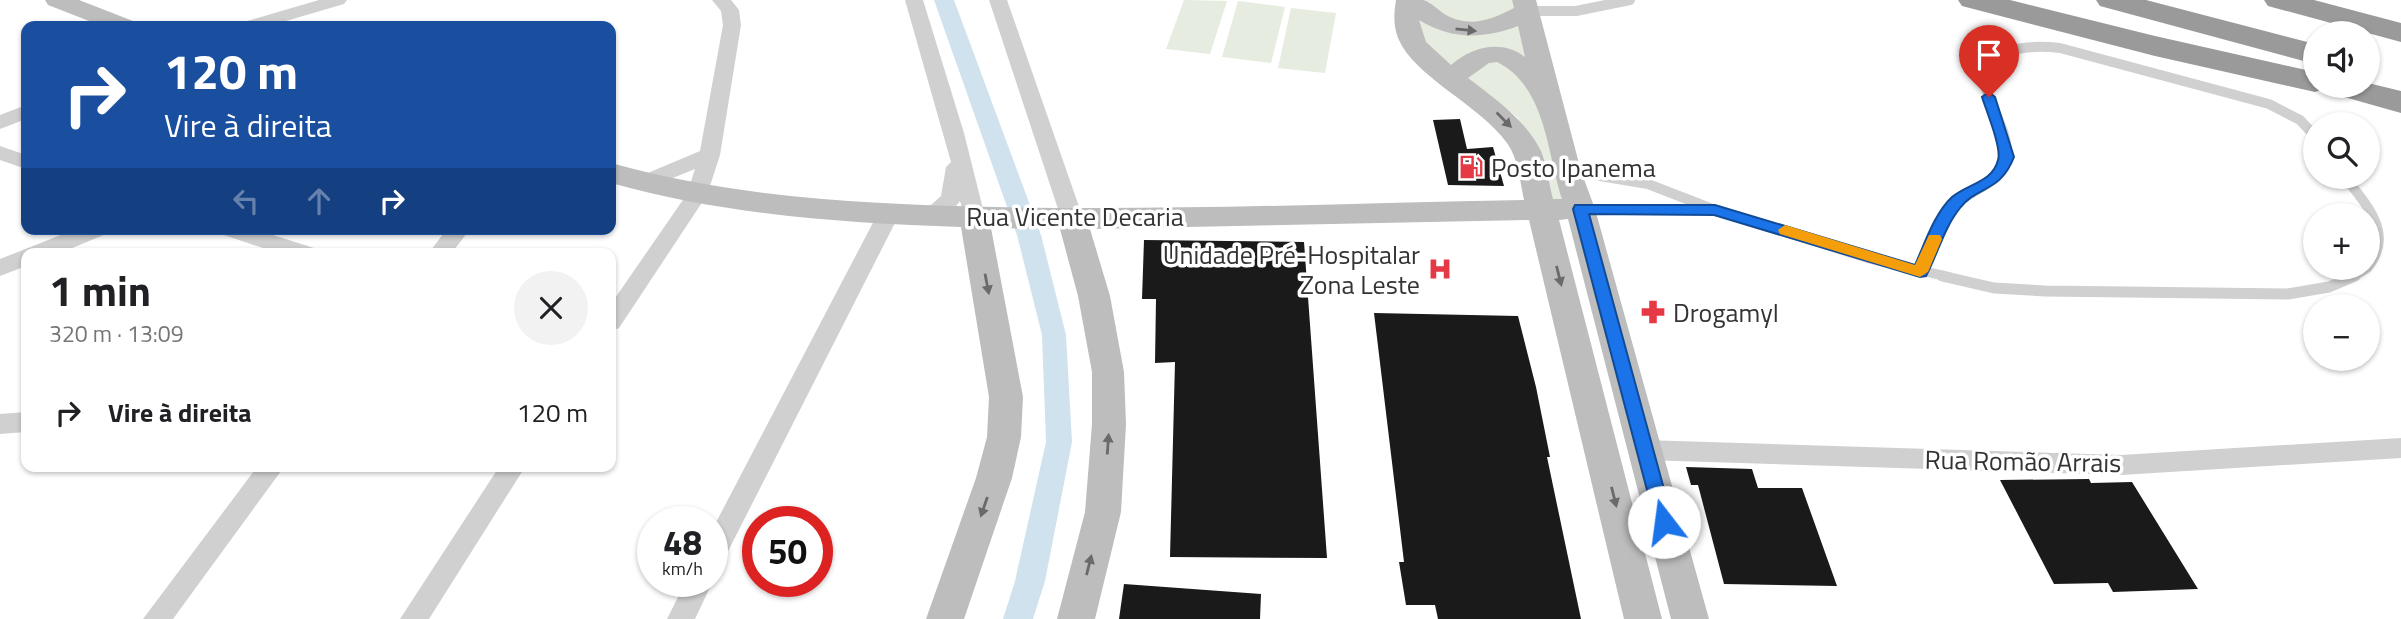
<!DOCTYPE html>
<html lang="pt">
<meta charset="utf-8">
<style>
:root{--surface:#fff;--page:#f2f2f2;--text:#202124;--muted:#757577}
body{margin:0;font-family:"Titillium Web",sans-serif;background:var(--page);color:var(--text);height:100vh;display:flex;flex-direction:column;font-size:26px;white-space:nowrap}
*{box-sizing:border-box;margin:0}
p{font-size:23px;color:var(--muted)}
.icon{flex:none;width:38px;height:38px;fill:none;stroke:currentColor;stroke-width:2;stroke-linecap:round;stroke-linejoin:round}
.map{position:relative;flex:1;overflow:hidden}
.sheet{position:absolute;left:21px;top:248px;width:595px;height:224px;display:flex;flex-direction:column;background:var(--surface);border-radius:14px;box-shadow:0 2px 5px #0004}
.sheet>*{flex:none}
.banner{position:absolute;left:21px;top:21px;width:595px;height:214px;border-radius:14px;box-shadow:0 2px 5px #0004;background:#1a4fa0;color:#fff;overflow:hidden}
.fabs{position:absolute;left:2303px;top:21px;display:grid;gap:14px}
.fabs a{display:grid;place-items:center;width:77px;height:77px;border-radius:50%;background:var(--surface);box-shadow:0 2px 5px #0004;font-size:35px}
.speed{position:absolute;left:637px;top:506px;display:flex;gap:14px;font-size:35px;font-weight:700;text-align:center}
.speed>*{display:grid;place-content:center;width:91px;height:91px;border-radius:50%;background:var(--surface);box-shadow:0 2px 5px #0004;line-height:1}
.speed small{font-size:18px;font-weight:400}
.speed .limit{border:10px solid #d22;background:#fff;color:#111}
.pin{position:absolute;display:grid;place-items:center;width:60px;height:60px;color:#fff;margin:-72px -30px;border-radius:50% 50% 50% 0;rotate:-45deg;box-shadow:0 0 7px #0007}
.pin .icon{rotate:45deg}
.me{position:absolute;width:77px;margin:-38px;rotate:345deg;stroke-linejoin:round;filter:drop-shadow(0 0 5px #0008)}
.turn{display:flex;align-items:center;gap:24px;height:147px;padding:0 28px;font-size:32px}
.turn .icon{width:91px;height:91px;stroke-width:2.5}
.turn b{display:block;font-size:49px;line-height:60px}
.lanes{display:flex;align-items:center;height:66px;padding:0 28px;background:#0003;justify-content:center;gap:35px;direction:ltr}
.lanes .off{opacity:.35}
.round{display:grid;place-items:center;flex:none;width:74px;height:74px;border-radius:37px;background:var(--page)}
.headline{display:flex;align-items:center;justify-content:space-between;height:119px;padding:0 28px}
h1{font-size:42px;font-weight:700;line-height:52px}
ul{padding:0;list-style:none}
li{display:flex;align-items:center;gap:21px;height:91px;padding:0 28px}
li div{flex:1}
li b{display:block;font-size:26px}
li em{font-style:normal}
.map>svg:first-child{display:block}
.green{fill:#e6ecdf}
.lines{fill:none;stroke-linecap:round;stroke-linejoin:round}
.canal{fill:#cfe2ee;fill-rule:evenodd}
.building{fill:#1a1a1a}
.lane-far1{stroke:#d0d0d0;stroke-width:10}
.lane{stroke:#d0d0d0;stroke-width:11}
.street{fill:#d0d0d0;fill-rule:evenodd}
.secondary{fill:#bdbdbd;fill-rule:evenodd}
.highway{fill:#9a9a9a;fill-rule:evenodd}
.oneway{fill:#6a6a6a}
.route{fill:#1a73e8;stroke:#114b97;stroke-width:2}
.slow{fill:#f59e0b}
.labels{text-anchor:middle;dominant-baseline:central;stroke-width:7;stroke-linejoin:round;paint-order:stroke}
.poi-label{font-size:26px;fill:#333;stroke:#fff;text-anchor:start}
.street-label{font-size:26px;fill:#333;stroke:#fff}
</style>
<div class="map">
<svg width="2401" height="619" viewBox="0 0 2401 619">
<rect width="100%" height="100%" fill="#fff"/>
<g class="green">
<polygon points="1184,0 1227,1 1210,54 1166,49"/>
<polygon points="1419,0 1512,0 1565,204 1553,203 1532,139 1517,117 1420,42 1416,15"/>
<polygon points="1238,1 1285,7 1271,63 1222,57"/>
<polygon points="1291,8 1336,13 1325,73 1278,68"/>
</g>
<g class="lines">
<polygon class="canal" points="934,0 954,0 1041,235 1066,335 1072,442 1045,581 1033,619 1003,619 1015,581 1046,442 1042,335 1017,235"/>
</g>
<g class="building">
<polygon points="1460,119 1467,149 1493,147 1504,186 1448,185 1433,120"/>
<polygon points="1144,240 1304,242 1327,558 1170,557 1175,362 1155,363 1156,299 1142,299"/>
<polygon points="1374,313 1518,316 1536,387 1550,457 1547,457 1581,619 1438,619 1435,605 1406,605 1399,562 1404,562"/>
<polygon points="1686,467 1752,469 1758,488 1802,488 1837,586 1724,584 1698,485 1691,485"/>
<polygon points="2089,479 2091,483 2132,482 2198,589 2113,592 2108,583 2054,584 2000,480"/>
<polygon points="1124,584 1261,594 1260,619 1119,619"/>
</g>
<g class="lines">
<g class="lane-far1">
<polyline points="1527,11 1576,11 1630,0"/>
<polyline points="1570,171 1648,184 1715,210 1871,259 1949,277"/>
<path d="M2345,177C2366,205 2395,233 2368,267"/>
<polyline points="1581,209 1705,210"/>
<path d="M1920,272C1929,251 1935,227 1950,209C1965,190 2005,185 2007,157C2009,124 1980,98 1984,64C2007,47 2032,45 2060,48L2269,104L2300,120L2315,136"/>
<polyline points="2352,277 2367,268"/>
</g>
<polyline class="lane" points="1942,276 1994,288 2045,291 2288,294 2329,287 2355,276"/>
<g class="street">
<polygon points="319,0 347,0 344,4 269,26 241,26 244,22"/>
<polygon points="712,0 731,0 739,10 741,25 720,155 707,195 619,328 611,331 611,304 687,194 695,169 643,190 636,188 633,183 636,178 700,151 723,25 721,11"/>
<path d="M905,0H923L964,133L985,217L982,222L974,224L966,222L960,201C950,215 930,226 912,221L909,216L912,211L931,205L941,196L946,167L951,162Z"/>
<polygon points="989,0 1007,0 1083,218 1080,223 1072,225 1064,223 1061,218"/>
<polygon points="26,105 26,119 0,129 0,115"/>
<polygon points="0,146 26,155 26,169 0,160"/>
<polygon points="888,208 896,210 899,215 721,565 712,568 712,530 877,215 880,210"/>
<polygon points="76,229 109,229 106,234 58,254 26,254 26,266 0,276 0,259"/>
<polygon points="218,229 254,229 314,248 317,254 281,254 221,234"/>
<polygon points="447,229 470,229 451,254 428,254"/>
<polygon points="26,412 26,432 0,434 0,414"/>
<polygon points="2401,438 2401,458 2121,475 1644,460 1635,457 1632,450 1635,443 1644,440 2121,455"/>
<polygon points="257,467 284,467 173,619 143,619"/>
<polygon points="499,467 525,467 429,619 400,619"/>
<polygon points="712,578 713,581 695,619 667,619 686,581 712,581"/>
</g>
<g class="secondary">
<polygon points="45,0 79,0 133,21 137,26 102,26 48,5"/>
<path d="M1396,0C1404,0 1415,0 1423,0C1431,2 1439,11 1446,15C1470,28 1491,20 1514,8L1512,0H1536L1581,171L1595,209L1709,619H1671L1568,219L1559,220L1662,619H1624L1529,220L1090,229L1110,296L1124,372L1126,424L1121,512L1095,619H1057L1085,512L1092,424V372L1078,296L1060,229L991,228L1023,397L1021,437L1012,478L964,619H926L976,478L987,437L989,397L961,227C842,223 726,215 611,183V163C736,198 865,204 994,207C1171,211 1348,203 1524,200C1520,181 1518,158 1507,143C1480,105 1414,77 1398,38C1393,25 1394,13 1396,0ZM1419,20C1452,40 1483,39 1518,26L1525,57C1501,39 1472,47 1451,65L1426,42ZM1497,62C1546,86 1547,153 1562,199H1553C1549,184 1547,166 1541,151C1526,120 1494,98 1468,78L1489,63Z"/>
</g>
<g class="highway">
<polygon points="1958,0 2010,0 2155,36 2315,72 2315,86 2368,86 2368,83 2401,91 2401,113 2330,93 2327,88 2315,92 2155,56 1962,6"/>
<polygon points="2096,0 2146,0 2315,44 2315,64 2100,6"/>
<polygon points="2264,0 2314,0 2401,23 2401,42 2268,6"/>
</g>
</g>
<defs><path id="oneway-solid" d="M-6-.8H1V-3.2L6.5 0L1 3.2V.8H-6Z" transform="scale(1.75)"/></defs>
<g class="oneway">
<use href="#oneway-solid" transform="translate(1466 30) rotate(6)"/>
<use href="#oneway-solid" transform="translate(1504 120) rotate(45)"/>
<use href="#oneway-solid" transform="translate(1559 276) rotate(76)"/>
<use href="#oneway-solid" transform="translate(987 284) rotate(79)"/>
<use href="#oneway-solid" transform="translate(1108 444) rotate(-86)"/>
<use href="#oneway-solid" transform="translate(1614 497) rotate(76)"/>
<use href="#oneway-solid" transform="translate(984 507) rotate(109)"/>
<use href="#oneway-solid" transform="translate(1089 565) rotate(-76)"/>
</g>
<path class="route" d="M1989,92L1995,97L2014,157C2000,193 1978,185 1960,208C1944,228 1938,253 1926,276L1920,277L1714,215L1589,214L1673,522L1670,528L1664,530L1657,528L1573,209L1575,205H1715L1915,265C1925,243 1934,214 1952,197C1967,184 1993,182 1998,160C2002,148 1986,110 1982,97Z"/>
<polygon class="slow" points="1785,225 1915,265 1929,235 1940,235 1942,239 1928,272 1920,277 1780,234 1778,230"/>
<defs>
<g id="fuel-bare" transform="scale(1.89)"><path d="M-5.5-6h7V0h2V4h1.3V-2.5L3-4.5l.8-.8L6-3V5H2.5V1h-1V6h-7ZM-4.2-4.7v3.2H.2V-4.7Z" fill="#e63946" stroke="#fff" stroke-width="2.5" paint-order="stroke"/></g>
<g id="hospital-bare" transform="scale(1.89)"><path d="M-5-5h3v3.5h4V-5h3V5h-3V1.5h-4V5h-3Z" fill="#e63946" stroke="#fff" stroke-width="2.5" paint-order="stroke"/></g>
<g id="pharmacy-bare" transform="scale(1.89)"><path d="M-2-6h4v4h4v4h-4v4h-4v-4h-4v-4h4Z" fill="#e63946" stroke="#fff" stroke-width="2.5" paint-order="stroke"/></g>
</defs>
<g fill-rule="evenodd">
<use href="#fuel-bare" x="1471" y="167"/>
<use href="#hospital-bare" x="1440" y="269"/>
<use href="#pharmacy-bare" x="1653" y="312"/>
</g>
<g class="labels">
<g class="poi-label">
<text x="1491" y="167">Posto Ipanema</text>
<text x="1420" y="254" text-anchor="end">Unidade Pré-Hospitalar<tspan x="1420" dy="30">Zona Leste</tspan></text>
<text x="1673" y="312">Drogamyl</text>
</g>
<g class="street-label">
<text x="1075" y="216">Rua Vicente Decaria</text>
<text transform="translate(2023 461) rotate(1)">Rua Romão Arrais</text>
</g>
</g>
</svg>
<div class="fabs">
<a><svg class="icon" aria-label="sound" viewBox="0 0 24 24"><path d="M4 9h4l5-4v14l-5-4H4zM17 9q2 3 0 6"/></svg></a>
<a><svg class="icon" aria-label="search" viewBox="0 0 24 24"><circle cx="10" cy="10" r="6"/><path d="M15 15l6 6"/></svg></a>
<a>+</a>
<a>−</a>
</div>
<div class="speed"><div>48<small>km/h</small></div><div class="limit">50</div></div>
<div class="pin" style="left:1989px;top:97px;background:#d93025"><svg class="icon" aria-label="arrive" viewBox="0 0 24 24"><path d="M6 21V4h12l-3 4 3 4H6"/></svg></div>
<svg class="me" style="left:1664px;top:522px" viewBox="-20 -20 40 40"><circle r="19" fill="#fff"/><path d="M0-13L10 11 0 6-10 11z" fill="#1a73e8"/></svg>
<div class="banner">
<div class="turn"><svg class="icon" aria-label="right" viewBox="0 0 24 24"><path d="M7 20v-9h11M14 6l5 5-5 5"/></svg><div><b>120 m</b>Vire à direita</div></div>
<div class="lanes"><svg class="icon off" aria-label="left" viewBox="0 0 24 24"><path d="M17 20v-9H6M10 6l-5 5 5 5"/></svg><svg class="icon off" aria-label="ahead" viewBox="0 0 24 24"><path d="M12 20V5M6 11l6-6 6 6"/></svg><svg class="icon" aria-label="right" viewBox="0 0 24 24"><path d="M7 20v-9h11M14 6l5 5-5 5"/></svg></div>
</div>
<section class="sheet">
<div class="headline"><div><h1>1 min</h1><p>320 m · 13:09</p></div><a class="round"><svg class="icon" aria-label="close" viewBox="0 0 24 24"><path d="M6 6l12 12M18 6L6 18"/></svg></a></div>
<ul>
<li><svg class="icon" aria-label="right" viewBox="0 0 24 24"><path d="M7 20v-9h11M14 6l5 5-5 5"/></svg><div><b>Vire à direita</b></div><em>120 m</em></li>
</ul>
</section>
</div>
